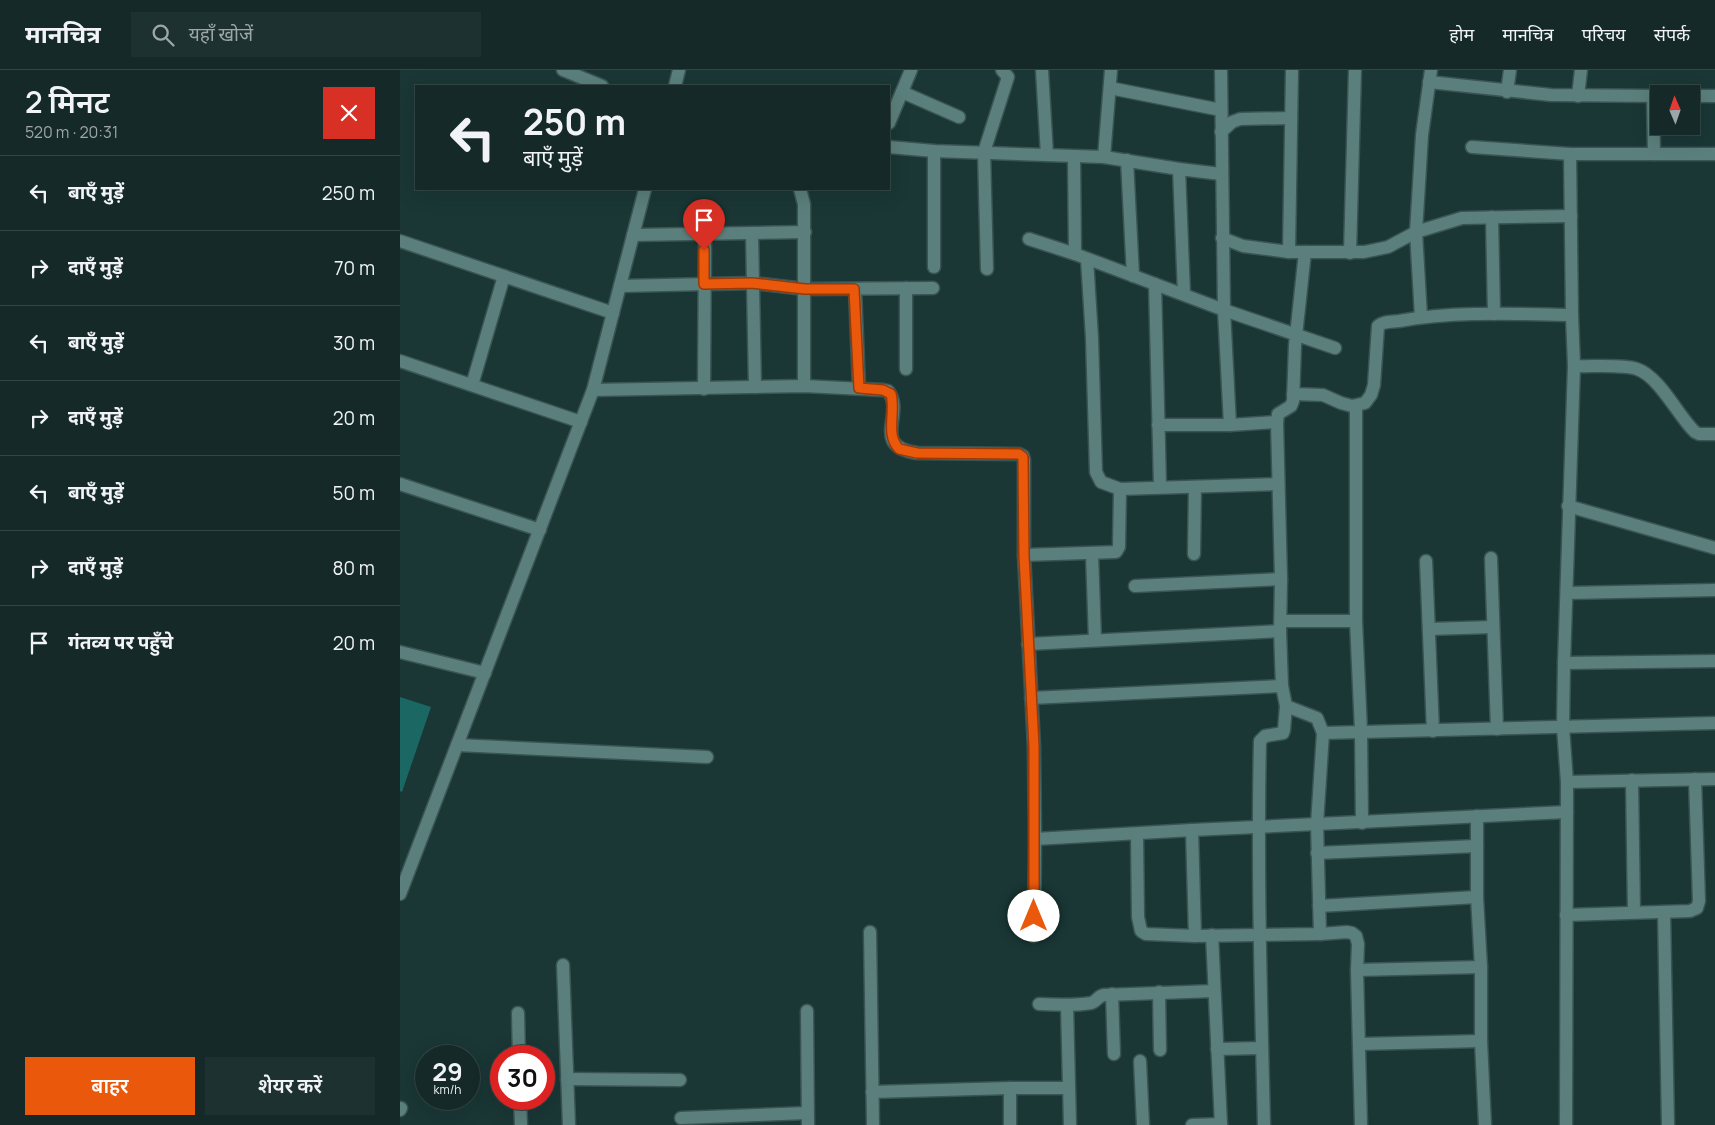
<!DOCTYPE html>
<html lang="hi">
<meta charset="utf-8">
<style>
:root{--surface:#142928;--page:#1d3130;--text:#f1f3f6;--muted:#9da6a8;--line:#334545;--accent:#ea580c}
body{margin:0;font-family:Manrope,"Noto Sans Devanagari",sans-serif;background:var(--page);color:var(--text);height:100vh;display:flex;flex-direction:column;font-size:19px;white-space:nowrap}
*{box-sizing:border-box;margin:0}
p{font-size:16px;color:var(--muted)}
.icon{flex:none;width:28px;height:28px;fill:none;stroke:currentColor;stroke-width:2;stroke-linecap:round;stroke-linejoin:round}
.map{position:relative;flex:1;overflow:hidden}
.sheet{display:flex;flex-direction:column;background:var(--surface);width:400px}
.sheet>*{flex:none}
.hud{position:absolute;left:15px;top:15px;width:475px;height:105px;border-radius:0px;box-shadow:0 5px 20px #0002,0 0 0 1px var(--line);background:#142928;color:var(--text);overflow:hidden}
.needle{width:32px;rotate:358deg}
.fabs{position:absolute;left:1250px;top:15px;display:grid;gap:10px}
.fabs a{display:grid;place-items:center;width:50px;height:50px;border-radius:0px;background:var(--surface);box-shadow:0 5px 20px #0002,0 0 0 1px var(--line);font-size:25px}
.speed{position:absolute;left:15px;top:975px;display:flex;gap:10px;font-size:25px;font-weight:700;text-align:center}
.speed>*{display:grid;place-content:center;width:65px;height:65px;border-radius:50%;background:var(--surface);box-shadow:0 5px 20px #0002,0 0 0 1px var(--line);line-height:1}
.speed small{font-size:12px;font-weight:400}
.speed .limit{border:8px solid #d22;background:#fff;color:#111}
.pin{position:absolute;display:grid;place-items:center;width:42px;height:42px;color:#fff;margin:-51px -21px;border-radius:50% 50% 50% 0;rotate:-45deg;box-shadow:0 0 5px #0007}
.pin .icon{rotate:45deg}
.me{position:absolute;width:55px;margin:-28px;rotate:0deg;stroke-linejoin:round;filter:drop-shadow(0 0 4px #0008)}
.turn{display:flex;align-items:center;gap:18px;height:105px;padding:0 25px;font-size:22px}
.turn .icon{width:65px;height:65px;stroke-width:2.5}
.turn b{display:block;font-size:35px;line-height:42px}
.round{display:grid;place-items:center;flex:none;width:52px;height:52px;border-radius:0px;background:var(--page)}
.overview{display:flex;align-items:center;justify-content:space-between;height:85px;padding:0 25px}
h1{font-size:30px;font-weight:600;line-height:38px}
.action{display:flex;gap:10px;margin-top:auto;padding:10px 25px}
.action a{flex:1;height:58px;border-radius:0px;background:var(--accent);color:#fff;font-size:20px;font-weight:600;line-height:58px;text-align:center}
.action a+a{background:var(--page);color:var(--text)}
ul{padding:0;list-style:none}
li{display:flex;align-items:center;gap:15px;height:75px;padding:0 25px;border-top:1px solid var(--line)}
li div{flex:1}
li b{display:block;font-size:19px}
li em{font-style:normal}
header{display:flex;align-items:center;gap:30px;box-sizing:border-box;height:70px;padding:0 25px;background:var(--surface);border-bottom:1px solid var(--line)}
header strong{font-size:24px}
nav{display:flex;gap:28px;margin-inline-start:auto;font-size:18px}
.search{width:350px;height:45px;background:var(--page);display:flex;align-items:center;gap:12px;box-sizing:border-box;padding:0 18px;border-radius:0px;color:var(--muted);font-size:19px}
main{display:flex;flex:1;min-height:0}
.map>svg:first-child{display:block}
.building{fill:#1a6763}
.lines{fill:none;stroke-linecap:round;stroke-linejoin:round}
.minor-casing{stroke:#395452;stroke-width:15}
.minor{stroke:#5b7f7c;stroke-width:12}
.route-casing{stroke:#983908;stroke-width:12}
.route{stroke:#ea580c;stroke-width:9}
</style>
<header>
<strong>मानचित्र</strong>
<div class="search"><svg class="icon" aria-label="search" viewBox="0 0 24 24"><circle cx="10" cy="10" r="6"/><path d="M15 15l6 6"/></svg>यहाँ खोजें</div>
<nav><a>होम</a><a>मानचित्र</a><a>परिचय</a><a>संपर्क</a></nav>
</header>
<main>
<section class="sheet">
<div class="overview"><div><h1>2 मिनट</h1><p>520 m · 20:31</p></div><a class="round" style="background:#d93025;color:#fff"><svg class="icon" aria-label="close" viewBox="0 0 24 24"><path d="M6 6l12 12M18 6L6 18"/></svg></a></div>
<ul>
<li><svg class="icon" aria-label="left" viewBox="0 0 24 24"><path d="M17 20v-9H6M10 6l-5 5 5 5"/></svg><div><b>बाएँ मुड़ें</b></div><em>250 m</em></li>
<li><svg class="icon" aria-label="right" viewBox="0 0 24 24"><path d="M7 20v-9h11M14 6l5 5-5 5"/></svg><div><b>दाएँ मुड़ें</b></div><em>70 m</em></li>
<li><svg class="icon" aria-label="left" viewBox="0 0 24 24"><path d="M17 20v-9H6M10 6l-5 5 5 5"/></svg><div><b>बाएँ मुड़ें</b></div><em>30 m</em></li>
<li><svg class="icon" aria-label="right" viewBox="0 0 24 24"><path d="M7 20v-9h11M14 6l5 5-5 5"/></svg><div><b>दाएँ मुड़ें</b></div><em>20 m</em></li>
<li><svg class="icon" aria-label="left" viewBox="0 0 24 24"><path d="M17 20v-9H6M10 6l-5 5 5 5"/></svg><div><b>बाएँ मुड़ें</b></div><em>50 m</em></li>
<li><svg class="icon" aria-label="right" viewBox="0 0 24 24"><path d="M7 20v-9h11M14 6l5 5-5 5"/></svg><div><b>दाएँ मुड़ें</b></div><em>80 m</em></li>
<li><svg class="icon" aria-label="arrive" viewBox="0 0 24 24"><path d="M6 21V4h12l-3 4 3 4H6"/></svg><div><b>गंतव्य पर पहुँचे</b></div><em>20 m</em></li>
</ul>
<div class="action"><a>बाहर</a><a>शेयर करें</a></div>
</section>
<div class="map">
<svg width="1315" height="1055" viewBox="0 0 1315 1055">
<rect width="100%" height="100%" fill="#1a3735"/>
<polygon class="building" points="0,627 31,637 2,722 0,721"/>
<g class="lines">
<g class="minor-casing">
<g id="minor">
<polyline points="163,0 202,16"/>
<polyline points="642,0 647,85"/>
<polyline points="821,0 824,240 830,355"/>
<polyline points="1029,12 1151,25 1259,26"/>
<polyline points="275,16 279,0"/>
<polyline points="710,18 821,40"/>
<polyline points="502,22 559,47"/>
<polyline points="1107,22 1110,0"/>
<polyline points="1178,26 1181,0"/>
<polyline points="1253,26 1254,84"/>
<polyline points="1291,26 1315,26"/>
<polyline points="489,53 511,0"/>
<polyline points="821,62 832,52 840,49 891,48"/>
<polyline points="489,77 534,81 704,87 779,99 784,224"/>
<polyline points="1072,77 1170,84 1315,84"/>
<polyline points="674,87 675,184"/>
<polyline points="704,87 711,0"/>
<polyline points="727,90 733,206"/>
<polyline points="779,99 821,104"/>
<polyline points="400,119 404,134 404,316"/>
<polyline points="1092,147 1094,244"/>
<polyline points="352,163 355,317"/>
<polyline points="233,165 405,162"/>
<polyline points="822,168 843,176 889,182 964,182 988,177 1016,162 1062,148 1171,146"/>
<polyline points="629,169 675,184 824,240 935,278"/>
<polyline points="0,171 213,243"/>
<polyline points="889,182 892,0"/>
<polyline points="950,183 955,0"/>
<polyline points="687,189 692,268 696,402 701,412 720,419 878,414"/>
<polyline points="534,197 534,81"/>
<polyline points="587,199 584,82 608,7 602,0"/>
<polyline points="755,214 760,416"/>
<polyline points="220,216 353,213 405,219 533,218"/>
<polyline points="506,218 506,299"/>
<polyline points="455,219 459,318"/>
<polyline points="1021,247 1016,162 1022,65 1031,0"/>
<polyline points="0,291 181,352"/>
<path d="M1174,296C1191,297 1222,294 1237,299C1260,307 1278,346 1295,362L1299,364H1315"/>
<polyline points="72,315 104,206"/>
<polyline points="304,319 305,164"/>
<path d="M193,320L404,316L483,320L488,321C506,343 469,376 517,383L619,384L623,386L624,390V485L634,677L635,769L792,760L795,866L920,864L947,862L952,863L956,866L958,874L957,900L961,1055"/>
<path d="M893,324L923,325L941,333L952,336L965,333L971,325L974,315L978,256C983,251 992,252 999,251C1056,241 1114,244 1172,245"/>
<polyline points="956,336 956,551 961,661 962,753"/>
<polyline points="758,355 830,355 877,352"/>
<polyline points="0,414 140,460"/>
<polyline points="1168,436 1315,478"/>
<polyline points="692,484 695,570"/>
<polyline points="794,484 795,417"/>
<polyline points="624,485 716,482 719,477 720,419"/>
<polyline points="1091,488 1097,659"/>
<polyline points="1026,491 1033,661"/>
<polyline points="735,516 881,509"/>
<polyline points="1167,523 1315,520"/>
<polyline points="881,551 956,551"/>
<polyline points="1029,559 1093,557"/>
<polyline points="628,574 880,561"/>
<polyline points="0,582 85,603"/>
<polyline points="1164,593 1315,591"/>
<polyline points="631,628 882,616"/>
<polyline points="886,636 917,648 923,663 1315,653"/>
<polyline points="57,675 307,687"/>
<polyline points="1232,710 1234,842"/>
<polyline points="1167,712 1315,709"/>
<polyline points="1077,746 1077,827 1081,897 1081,971 1085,1055"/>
<polyline points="792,760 1167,742"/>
<polyline points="737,764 738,847 741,861 746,864 795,866"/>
<polyline points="917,783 1077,776"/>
<polyline points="0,824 193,320 245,119"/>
<polyline points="919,836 1077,827"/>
<polyline points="1264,842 1268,1055"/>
<polyline points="1166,845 1290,841 1297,838 1299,831 1295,709"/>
<polyline points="470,862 473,1055"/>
<polyline points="920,864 917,754 923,663"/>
<polyline points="812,865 821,1055"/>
<polyline points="634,866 635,769"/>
<polyline points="163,895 169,1055"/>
<polyline points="957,900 1081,897"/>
<polyline points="759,922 760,980"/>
<polyline points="712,924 714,984"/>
<path d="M639,934C656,935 674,936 691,933C696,932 698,926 704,925L814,921"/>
<polyline points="667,935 670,1055"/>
<polyline points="407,941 408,1055"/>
<polyline points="118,943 119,986"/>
<polyline points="959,974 1081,971"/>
<polyline points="817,979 862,978"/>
<polyline points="740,991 743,1055"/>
<polyline points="167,1009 280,1010"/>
<polyline points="610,1018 610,1055"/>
<polyline points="472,1022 610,1018 668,1018"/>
<polyline points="120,1029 121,1055"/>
<polyline points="0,1040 1,1038"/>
<polyline points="281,1048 407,1043"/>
<polyline points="792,1055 821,1054"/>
<path d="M864,1055C861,927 857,799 860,671L865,666L883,663L884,660L886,636L882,616L880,561L881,509L877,352L878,344L891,336L893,331L895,275L905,182"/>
<polyline points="1166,1055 1167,712 1163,657 1164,593 1174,296 1172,245 1170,84"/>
</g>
</g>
<use href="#minor" class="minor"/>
</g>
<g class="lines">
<g class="route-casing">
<path id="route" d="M304,180V214L352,213L405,219H454L459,318L483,320L491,324C496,343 485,364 499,379L517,383L619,384L623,387L624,486L634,677V846"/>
</g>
<use href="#route" class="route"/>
</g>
</svg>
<div class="fabs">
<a><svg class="needle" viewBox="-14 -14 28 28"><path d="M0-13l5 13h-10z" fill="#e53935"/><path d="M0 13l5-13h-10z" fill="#9da6a8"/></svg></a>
</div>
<div class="speed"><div>29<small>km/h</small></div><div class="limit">30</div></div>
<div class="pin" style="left:304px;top:180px;background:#d93025"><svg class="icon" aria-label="arrive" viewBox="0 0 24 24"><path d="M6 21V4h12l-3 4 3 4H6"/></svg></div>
<svg class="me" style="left:634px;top:846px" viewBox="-20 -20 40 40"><circle r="19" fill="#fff"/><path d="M0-13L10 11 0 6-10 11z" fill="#ea580c"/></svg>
<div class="hud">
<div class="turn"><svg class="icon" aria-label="left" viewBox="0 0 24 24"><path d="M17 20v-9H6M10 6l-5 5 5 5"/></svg><div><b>250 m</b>बाएँ मुड़ें</div></div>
</div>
</div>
</main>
